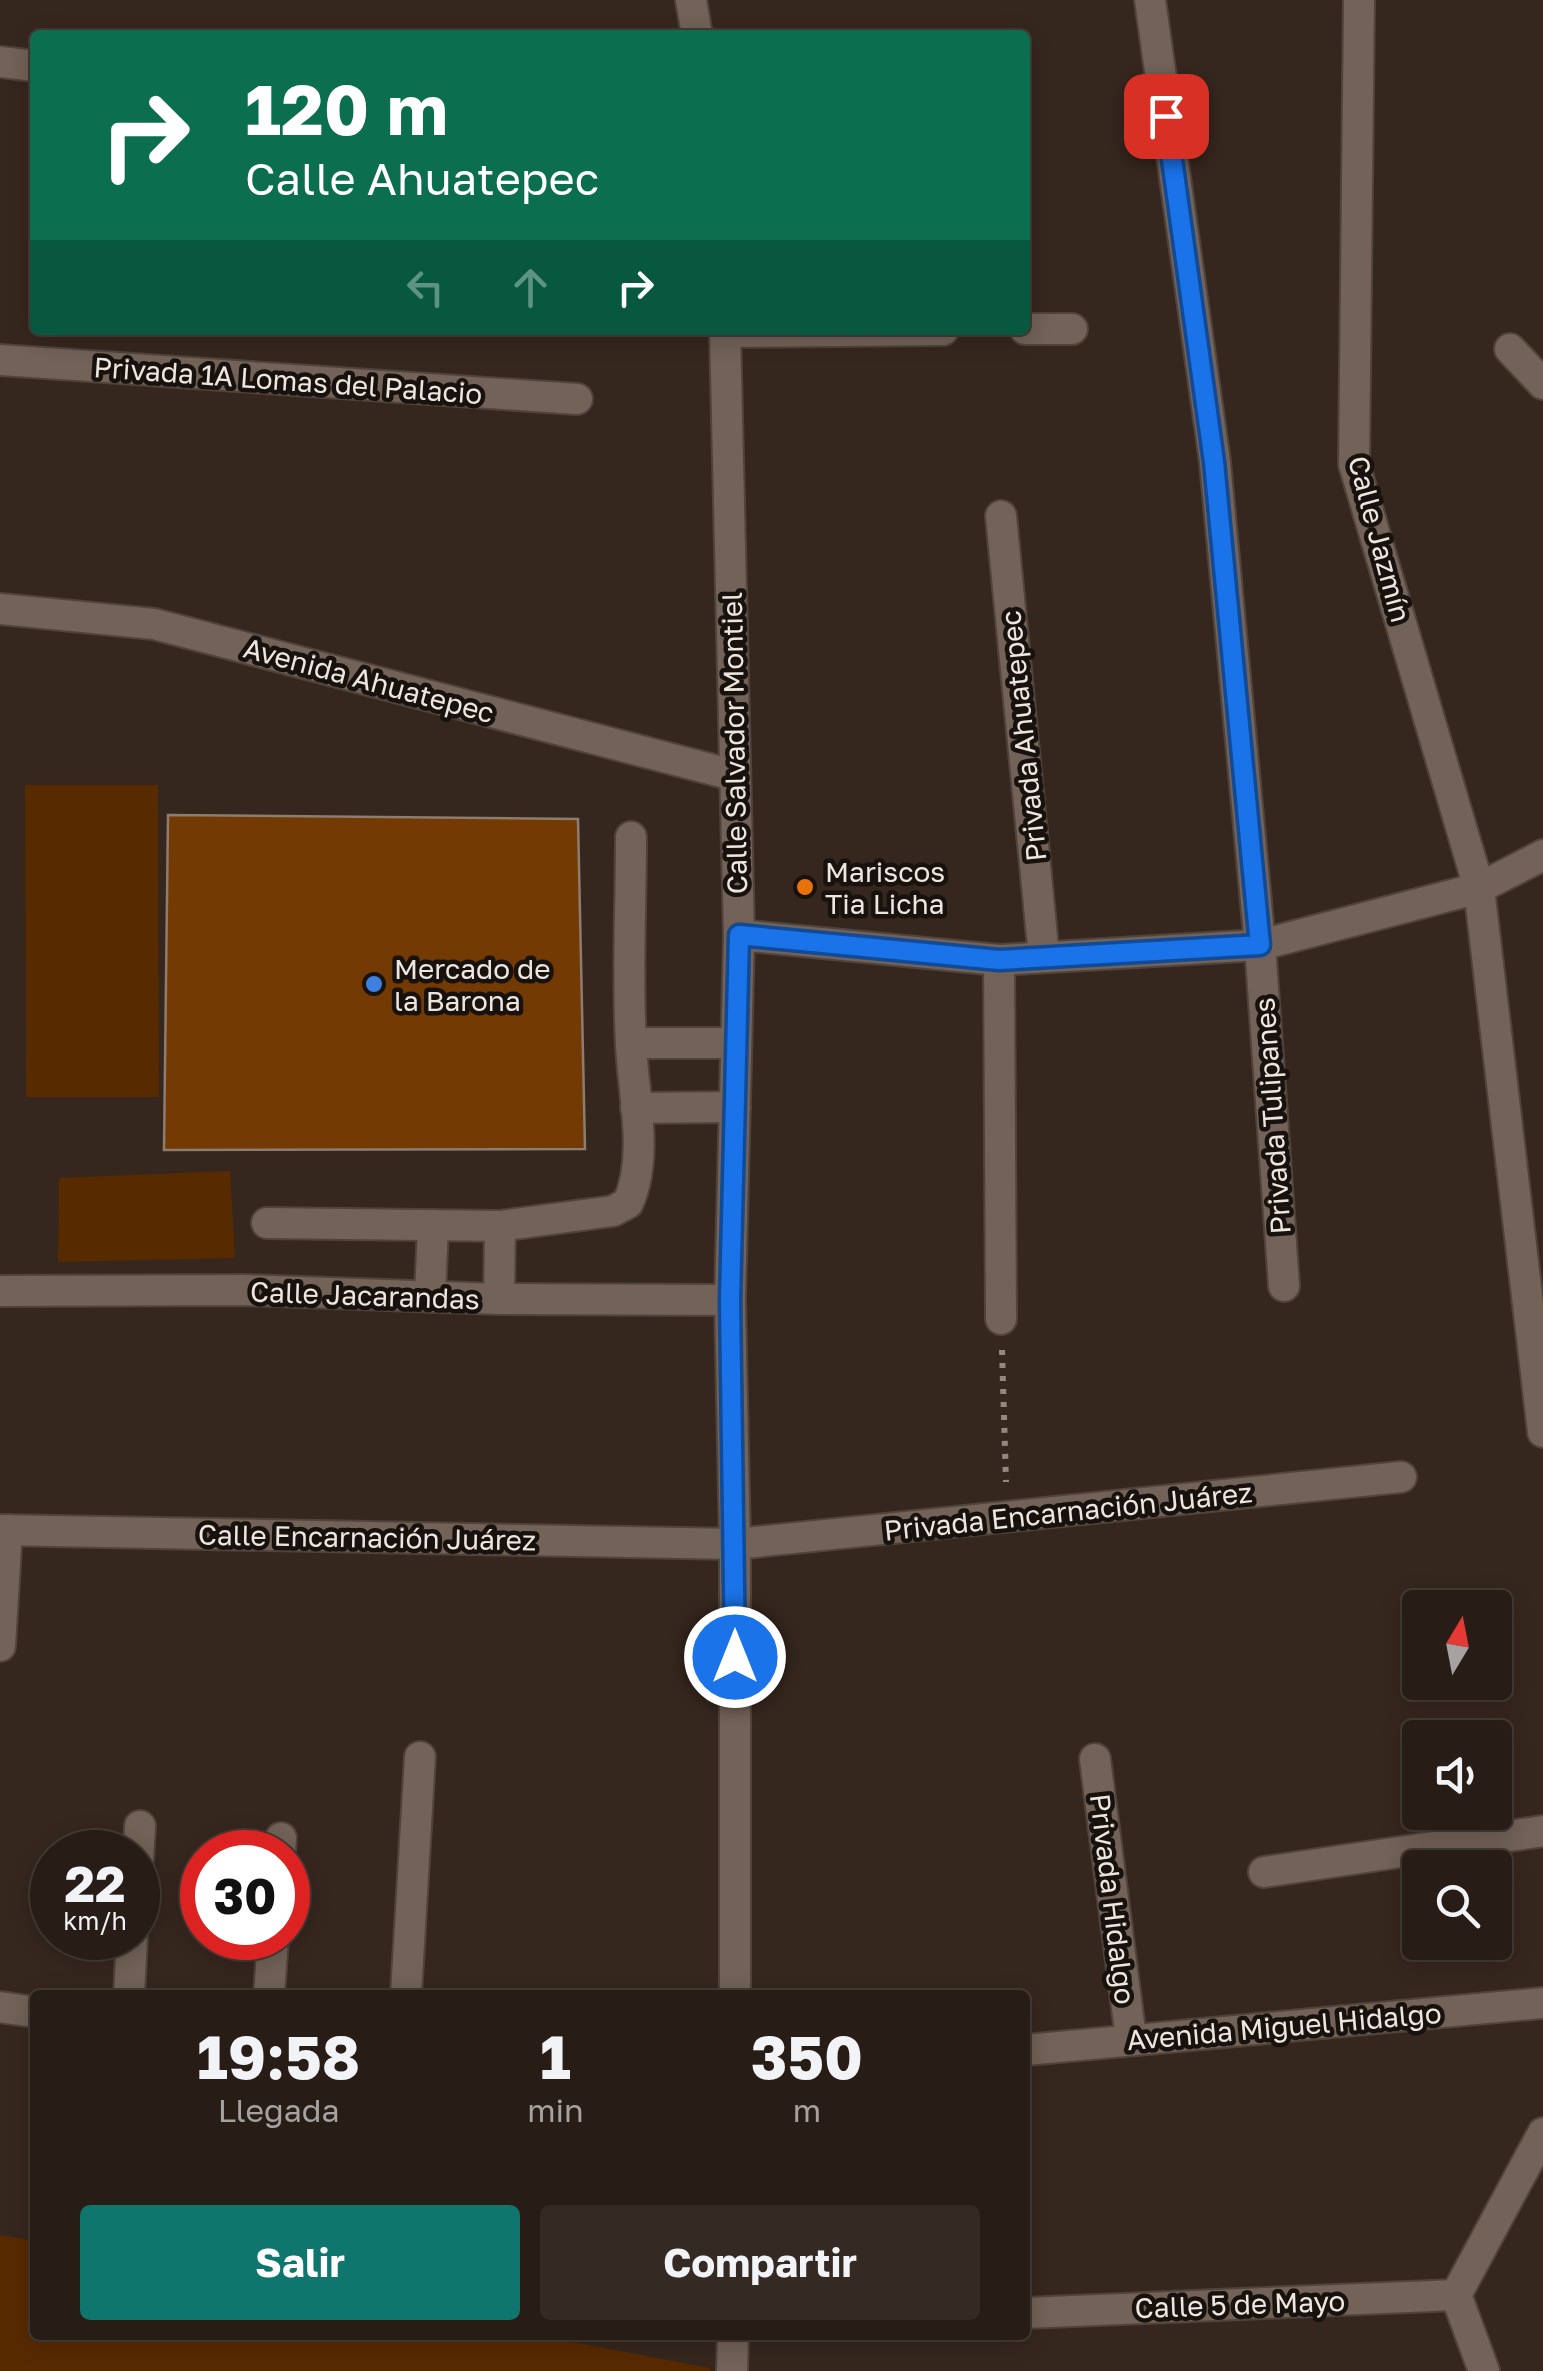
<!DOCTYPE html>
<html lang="es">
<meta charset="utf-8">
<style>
:root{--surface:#281d16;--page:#342a23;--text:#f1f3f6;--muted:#a5a2a1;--line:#443b35;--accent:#0f766e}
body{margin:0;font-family:"Golos Text",sans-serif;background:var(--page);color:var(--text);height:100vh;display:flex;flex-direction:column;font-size:38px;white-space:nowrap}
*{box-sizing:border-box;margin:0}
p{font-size:32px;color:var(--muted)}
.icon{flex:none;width:55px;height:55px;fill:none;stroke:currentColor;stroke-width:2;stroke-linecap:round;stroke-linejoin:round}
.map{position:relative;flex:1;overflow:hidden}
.drawer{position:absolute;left:30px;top:1990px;width:1000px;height:350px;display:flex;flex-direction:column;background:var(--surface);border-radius:10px;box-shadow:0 5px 25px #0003,0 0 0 2px var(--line)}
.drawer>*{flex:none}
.top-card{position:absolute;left:30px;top:30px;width:1000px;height:305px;border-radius:10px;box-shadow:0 5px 25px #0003,0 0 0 2px var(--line);background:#0b6e4f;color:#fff;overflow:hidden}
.needle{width:65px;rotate:10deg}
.fabs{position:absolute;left:1402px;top:1590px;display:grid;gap:20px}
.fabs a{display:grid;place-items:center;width:110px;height:110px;border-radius:10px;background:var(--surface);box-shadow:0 5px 25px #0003,0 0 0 2px var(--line);font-size:50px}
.speed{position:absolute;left:30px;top:1830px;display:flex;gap:20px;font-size:50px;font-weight:700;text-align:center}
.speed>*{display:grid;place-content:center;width:130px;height:130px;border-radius:50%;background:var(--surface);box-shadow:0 5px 25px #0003,0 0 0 2px var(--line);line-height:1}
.speed small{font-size:25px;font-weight:400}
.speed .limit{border:15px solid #d22;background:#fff;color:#111}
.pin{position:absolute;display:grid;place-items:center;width:85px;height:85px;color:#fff;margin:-42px;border-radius:20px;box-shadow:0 5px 15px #0006}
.me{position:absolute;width:110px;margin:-55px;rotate:0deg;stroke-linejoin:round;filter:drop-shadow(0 0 8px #0008)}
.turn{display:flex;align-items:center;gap:35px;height:210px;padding:0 50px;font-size:45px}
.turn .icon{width:130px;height:130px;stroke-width:2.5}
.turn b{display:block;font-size:70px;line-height:85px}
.lanes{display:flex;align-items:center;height:95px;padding:0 50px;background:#0003;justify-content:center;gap:50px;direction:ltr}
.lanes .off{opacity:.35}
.eta{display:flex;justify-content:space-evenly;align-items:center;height:170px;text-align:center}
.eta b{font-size:60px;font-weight:700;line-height:70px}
.button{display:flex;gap:20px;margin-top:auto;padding:20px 50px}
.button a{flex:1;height:115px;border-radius:10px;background:var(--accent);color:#fff;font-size:40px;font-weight:700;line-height:115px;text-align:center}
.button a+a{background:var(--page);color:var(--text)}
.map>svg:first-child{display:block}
.green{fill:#582a00}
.building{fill:#733a03;stroke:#8d7c70;stroke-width:2.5}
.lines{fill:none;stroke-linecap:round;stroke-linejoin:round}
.minor-casing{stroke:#4f433b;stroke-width:34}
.path{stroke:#93877f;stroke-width:6;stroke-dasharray:5 8;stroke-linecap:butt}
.minor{stroke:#726257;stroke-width:30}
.route-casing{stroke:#114b97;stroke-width:25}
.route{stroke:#1a73e8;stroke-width:18}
.food-dot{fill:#e8710a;stroke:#18120e;stroke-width:4}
.shop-dot{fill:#3f7fe0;stroke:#18120e;stroke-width:4}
.labels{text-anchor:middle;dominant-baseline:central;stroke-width:9;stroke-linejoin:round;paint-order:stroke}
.street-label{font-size:28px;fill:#efe5df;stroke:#18120e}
.poi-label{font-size:28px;fill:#efe5df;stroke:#18120e;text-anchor:start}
</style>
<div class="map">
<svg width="1543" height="2371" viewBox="0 0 1543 2371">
<rect width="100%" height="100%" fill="#36271e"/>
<g class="green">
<polygon points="25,785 158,785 159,1097 26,1097"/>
<polygon points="230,1171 235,1258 58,1262 59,1178"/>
<polygon points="0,2235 35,2241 35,2335 536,2335 710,2368 710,2371 0,2371"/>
</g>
<polygon class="building" points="168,815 578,819 585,1149 164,1150"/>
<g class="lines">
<g class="minor-casing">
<g id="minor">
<polyline points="691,0 697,35"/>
<polyline points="1150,0 1215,462 1260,945 1284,1286"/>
<polyline points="1359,0 1354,464 1479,888 1543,1432"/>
<polyline points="0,62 35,66"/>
<polyline points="1025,329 1072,329"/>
<polyline points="725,330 739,935 730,1300 735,1544 735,1995"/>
<polyline points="725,332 943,330"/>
<polyline points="1510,349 1543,384"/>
<polyline points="0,360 577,399"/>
<polyline points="1001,516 1044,957"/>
<polyline points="0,609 154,624 733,775"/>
<polyline points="739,935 999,960 1260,945 1479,888 1543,855"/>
<polyline points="999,960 1001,1319"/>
<polyline points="631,1043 736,1043"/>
<polyline points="636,1108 735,1107"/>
<path d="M267,1223L500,1226L613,1211L628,1203C649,1156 633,1094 631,1044C627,976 631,906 631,837"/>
<polyline points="0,1291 244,1290 499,1299 730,1300"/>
<polyline points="430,1297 433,1225"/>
<polyline points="499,1299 500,1226"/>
<polyline points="0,1530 735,1544 1401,1477"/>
<polyline points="0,1646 7,1530"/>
<polyline points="1095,1759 1131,2039"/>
<polyline points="280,1852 281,1838"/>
<polyline points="138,1859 140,1826"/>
<polyline points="1264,1872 1543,1831"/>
<polyline points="129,1995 132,1938"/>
<polyline points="269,1995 273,1938"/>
<polyline points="406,1995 420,1757"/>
<polyline points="0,2007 35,2012"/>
<polyline points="1025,2050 1543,2003"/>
<polyline points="1025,2313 1456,2295"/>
<polyline points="732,2371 733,2335"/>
<polyline points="1484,2371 1456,2295 1543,2133"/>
</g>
</g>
<polyline class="path" points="1002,1350 1006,1482"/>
<use href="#minor" class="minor"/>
</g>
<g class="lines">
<g class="route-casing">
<polyline id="route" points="735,1657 730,1300 739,935 999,960 1260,945 1214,462 1166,116"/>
</g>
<use href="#route" class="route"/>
</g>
<circle class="food-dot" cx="805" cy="887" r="10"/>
<circle class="shop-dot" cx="374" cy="984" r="10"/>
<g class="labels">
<g class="street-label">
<text transform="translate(288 380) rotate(4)">Privada 1A Lomas del Palacio</text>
<text transform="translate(1380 539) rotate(75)">Calle Jazmín</text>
<text transform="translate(369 680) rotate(15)">Avenida Ahuatepec</text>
<text transform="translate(1023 736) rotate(-96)">Privada Ahuatepec</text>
<text transform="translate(734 743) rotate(-91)">Calle Salvador Montiel</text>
<text transform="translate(1272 1116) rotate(-94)">Privada Tulipanes</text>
<text transform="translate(365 1295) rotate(2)">Calle Jacarandas</text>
<text transform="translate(1068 1511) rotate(-6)">Privada Encarnación Juárez</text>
<text transform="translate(367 1537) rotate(1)">Calle Encarnación Juárez</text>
<text transform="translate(1113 1899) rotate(83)">Privada Hidalgo</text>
<text transform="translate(1284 2026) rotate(-5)">Avenida Miguel Hidalgo</text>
<text transform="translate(1240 2304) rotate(-2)">Calle 5 de Mayo</text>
</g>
<g class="poi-label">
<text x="825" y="871">Mariscos<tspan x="825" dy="32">Tia Licha</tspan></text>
<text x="394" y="968">Mercado de<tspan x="394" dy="32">la Barona</tspan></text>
</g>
</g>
</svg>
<div class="fabs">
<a><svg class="needle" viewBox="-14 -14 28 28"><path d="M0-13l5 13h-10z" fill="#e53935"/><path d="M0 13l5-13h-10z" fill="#a5a2a1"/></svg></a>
<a><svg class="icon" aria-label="sound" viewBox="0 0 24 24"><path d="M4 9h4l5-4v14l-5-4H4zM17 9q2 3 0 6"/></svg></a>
<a><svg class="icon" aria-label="search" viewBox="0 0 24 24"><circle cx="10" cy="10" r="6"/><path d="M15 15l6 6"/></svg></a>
</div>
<div class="speed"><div>22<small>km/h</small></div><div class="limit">30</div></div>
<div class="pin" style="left:1166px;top:116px;background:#d93025"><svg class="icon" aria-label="arrive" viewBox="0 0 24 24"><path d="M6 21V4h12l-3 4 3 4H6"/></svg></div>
<svg class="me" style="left:735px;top:1657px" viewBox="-20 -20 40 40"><circle r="17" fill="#1a73e8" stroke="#fff" stroke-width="3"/><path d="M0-11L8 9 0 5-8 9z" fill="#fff"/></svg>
<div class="top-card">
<div class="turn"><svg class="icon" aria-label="right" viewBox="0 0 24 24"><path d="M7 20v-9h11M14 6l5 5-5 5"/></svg><div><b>120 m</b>Calle Ahuatepec</div></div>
<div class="lanes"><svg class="icon off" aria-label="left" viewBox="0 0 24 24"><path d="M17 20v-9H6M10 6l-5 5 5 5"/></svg><svg class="icon off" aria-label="ahead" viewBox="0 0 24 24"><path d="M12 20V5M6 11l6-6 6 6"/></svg><svg class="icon" aria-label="right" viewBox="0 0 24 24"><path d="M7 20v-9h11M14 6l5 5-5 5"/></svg></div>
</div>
<section class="drawer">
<div class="eta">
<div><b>19:58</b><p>Llegada</p></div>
<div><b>1</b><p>min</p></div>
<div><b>350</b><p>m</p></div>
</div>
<div class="button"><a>Salir</a><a>Compartir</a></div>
</section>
</div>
